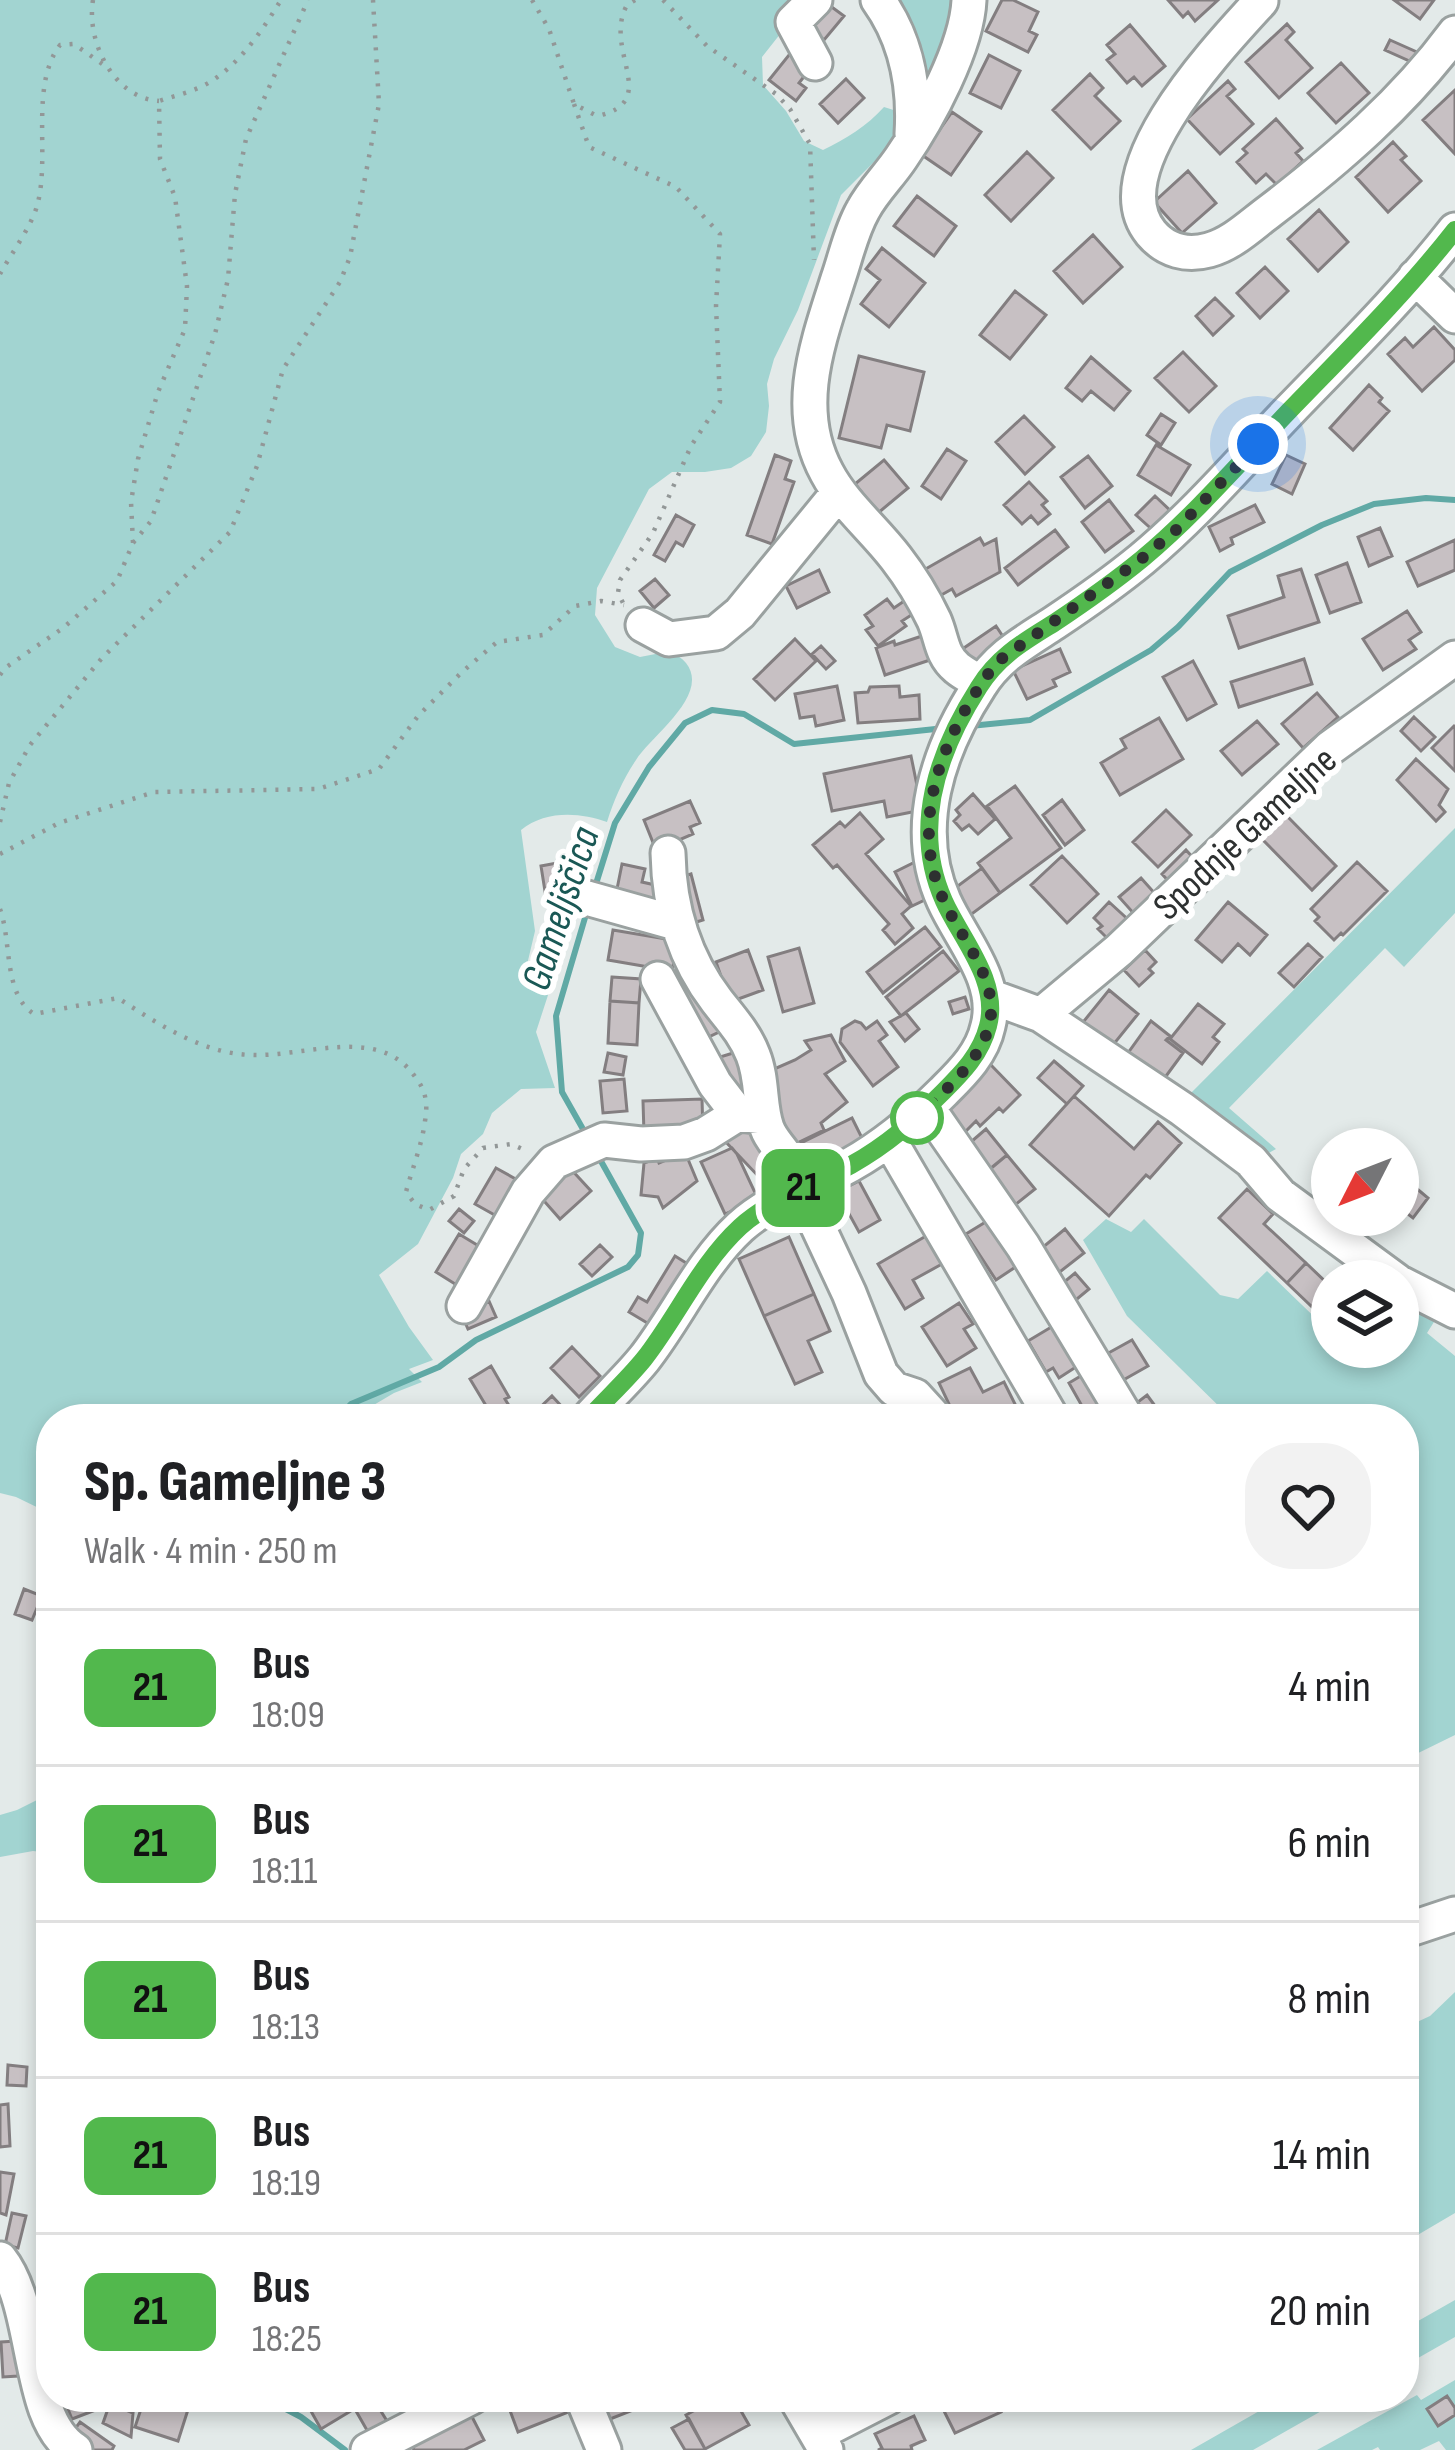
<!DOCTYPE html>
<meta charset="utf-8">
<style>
body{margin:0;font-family:"Sofia Sans Condensed",sans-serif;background:#f2f2f2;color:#202124;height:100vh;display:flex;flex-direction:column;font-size:45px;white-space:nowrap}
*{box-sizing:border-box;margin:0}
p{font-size:39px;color:#757577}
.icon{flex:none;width:66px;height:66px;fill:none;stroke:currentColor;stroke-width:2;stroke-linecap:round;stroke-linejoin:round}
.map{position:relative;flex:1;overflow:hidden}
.drawer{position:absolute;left:36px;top:1404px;width:1383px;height:1008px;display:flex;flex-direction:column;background:#fff;border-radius:48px;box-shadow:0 6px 18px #0003}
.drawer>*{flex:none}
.badge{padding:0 24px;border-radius:18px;font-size:42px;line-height:78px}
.needle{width:78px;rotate:228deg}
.buttons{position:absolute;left:1311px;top:1128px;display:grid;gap:24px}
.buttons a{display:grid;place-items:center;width:108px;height:108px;border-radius:50%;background:#fff;box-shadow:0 6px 18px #0003;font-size:60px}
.you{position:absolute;width:60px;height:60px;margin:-30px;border:9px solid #fff;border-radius:50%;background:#1a73e8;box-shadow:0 0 0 18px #1a73e833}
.map>.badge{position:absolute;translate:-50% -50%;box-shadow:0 0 0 6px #fff}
.round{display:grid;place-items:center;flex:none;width:126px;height:126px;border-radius:48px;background:#f2f2f2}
.summary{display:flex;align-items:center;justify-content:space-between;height:204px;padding:0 48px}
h1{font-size:57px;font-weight:800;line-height:90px}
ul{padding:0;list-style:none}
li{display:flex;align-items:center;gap:36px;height:156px;padding:0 48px;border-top:3px solid #e0e0e0}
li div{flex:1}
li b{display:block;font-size:45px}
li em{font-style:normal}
li .badge{min-width:132px;font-weight:700;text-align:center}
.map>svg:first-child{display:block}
.green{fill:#a2d4d1}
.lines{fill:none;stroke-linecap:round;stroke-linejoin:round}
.stream{stroke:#60a9a5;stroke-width:6}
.building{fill:#c7c0c3;stroke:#837e80;stroke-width:3}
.minor-casing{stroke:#9aa1a0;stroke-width:39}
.path{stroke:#929797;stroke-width:4.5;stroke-dasharray:3 9;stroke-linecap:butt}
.minor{stroke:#fff;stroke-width:33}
.line-casing{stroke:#fff;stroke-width:27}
.line{stroke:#52b84d;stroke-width:18}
.walk{stroke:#2d3030;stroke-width:12;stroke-dasharray:0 21.6}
.stop-dot{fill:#fff;stroke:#52b84d;stroke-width:6}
.labels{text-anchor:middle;stroke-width:12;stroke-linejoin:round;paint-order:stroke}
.street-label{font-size:39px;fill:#2d3030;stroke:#fff}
.water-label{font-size:42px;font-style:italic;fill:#1a5855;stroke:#fff}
</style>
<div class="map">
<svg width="1455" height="2450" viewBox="0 0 1455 2450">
<rect width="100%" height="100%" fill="#e3eae9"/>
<path class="green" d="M0,0H807L762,57L763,85L786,111L804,141L823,150C846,139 867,126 884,107L903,113L894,142L841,195L798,310L774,359L767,384L769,406L766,432L751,456L731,468L705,472H672L649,489L597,588L595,615L615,647L640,657L671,651C676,655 682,658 686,663C711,695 651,736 636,760C623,779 614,800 607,822C580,812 545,810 521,830L535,931L526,969L550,989L536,1032L555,1088L521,1089L492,1113L483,1134L461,1154L453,1178L418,1244L379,1275L409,1327L433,1360L409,1369L422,1382L394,1393L350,1419H51V1514L16,1497L0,1493Z
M884,0H960L934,84L918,78Z
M1455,828V913L1404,967L1385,948L1229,1108L1276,1149L1261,1157L1185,1099Z
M1106,1219L1131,1232L1144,1219L1220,1295L1238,1299L1267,1271L1332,1334V1347H1345L1350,1351L1355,1347H1398V1290L1439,1314L1427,1333L1455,1356V1735L1404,1760V1419H1232L1127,1316L1083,1240Z
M51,1793V1853L33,1851L0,1857V1815L17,1810Z
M1455,1992V2213L1404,2243V2028L1430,2016Z
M1455,2300V2337L1404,2366V2329Z
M1455,2380V2450H1446L1439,2441L1420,2450H1380L1378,2447L1372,2450H1317L1417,2395L1421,2400Z
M1284,2397H1346L1253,2450H1191Z"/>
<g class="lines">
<path class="stream" d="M970,726L1030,720L1151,650L1178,627L1230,572L1322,525L1374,504L1426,498L1455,500
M595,887L615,823L649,767L685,723L712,710L744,714L794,744L945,728
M587,911L556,1016L562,1092L588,1138
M337,1419L351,1404L439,1367L476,1340L628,1267L638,1255L641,1233L597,1154
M263,2397L301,2417L345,2450"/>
</g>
<path class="building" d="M1002,0H1013L1038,12L1029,31L1037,35L1028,52L986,31Z
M1168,0H1218L1195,21L1188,12L1183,17Z
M1394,0H1434L1420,19Z
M829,5L844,16L824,40L810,29Z
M1287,24L1294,32L1286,40L1312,68L1279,98L1246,62Z
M1130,25L1165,66L1142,86L1134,77L1127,83L1107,60L1115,54L1107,45Z
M1390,40L1419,53L1414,63L1385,50Z
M793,50L813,65L799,83L806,88L796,101L769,80Z
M989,55L1020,71L1001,108L970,93Z
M1341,63L1369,93L1336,123L1308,93Z
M1090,74L1103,88L1095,96L1120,121L1091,149L1053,110Z
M846,79L864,98L838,123L820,104Z
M1228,81L1235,89L1227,96L1253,124L1220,154L1187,119Z
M1455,90V154L1423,120Z
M952,112L981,132L951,175L922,155Z
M1276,119L1302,148L1296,153L1303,161L1277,185L1266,174L1256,183L1237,162L1247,153L1243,149Z
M1393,142L1406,156L1401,160L1421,181L1388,212L1356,177Z
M1027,152L1053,178L1011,221L985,195Z
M1188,171L1216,203L1182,233L1154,202Z
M917,196L956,226L934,256L894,226Z
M1319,210L1348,242L1318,271L1288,239Z
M1093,235L1122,267L1083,303L1054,271Z
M882,248L925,283L889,327L861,304L880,280L866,269Z
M1265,267L1288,291L1260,318L1237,293Z
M1015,291L1046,315L1010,359L980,335Z
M1215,298L1233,316L1213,335L1196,316Z
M1434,327L1455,350V360L1422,391L1388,354L1405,338L1413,347Z
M1183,352L1216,386L1189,412L1155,378Z
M859,356L924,372L910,431L887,425L881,448L839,438Z
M1091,357L1130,391L1114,410L1091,391L1082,401L1066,388Z
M1369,385L1382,398L1379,402L1389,411L1353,450L1330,428Z
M1161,414L1175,423L1161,445L1147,435Z
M1024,416L1054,447L1025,474L996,442Z
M1156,445L1190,465L1171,495L1138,475Z
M947,449L966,461L941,499L922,486Z
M775,455L791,461L785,479L794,482L772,544L747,535Z
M1286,455L1305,464L1292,494L1272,484Z
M1088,456L1112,486L1085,508L1061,477Z
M884,460L908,488L878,513L855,484Z
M1029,482L1047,501L1042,505L1050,514L1038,524L1031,516L1022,524L1004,505Z
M1155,496L1175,515L1157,534L1136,515Z
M1109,500L1133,531L1105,552L1082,522Z
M1255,505L1264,522L1231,538L1233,544L1220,551L1209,527Z
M676,515L694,525L683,546L676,542L665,561L654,555Z
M1380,528L1392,556L1369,566L1358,537Z
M1055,530L1068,547L1018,585L1005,568Z
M980,538L984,545L996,539L1000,572L956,596L952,589L936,598L922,571Z
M1455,540V570L1418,586L1407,562Z
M1347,563L1361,602L1330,613L1316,575Z
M1301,569L1319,622L1239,648L1228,616L1284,597L1278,576Z
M819,570L829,592L797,608L786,586Z
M655,579L669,595L654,608L640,591Z
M910,597L919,610L902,621L906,626L878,646L866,630L873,626L865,615L887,599L894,608Z
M1407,611L1421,632L1409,640L1416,649L1383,670L1363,639Z
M996,626L1006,641L971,665L961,650Z
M928,634L936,658L885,675L876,648L894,641L895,645Z
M795,639L816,661L775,700L754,679Z
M821,646L835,661L826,669L812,654Z
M1060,649L1070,672L1053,680L1056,686L1027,699L1013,670Z
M1304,659L1312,684L1239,707L1231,682Z
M1193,661L1216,704L1187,720L1163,677Z
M837,686L844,720L816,726L814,716L800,718L795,694Z
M899,686L900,697L919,695L920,719L858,723L855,693L868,692L870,687Z
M1317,693L1338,717L1303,748L1282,724Z
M1414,717L1435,737L1421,751L1401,731Z
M1159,718L1183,759L1120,795L1101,763L1126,748L1121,739Z
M1257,721L1278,744L1242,775L1221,751Z
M1454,726L1455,727V771L1432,748Z
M911,756L922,810L887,817L884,801L832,811L824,774Z
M1416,759L1448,789L1439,805L1445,812L1436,821L1397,780Z
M1015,786L1061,848L1000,893L978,863L1011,838L987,806Z
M973,794L995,819L978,834L969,825L962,830L954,821L960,815L956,810Z
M1062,800L1084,830L1065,845L1043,815Z
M690,801L700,823L690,827L693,834L656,850L644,820Z
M1166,810L1191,835L1158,867L1133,842Z
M860,813L883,839L866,854L911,906L902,914L913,928L895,944L883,930L889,924L837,865L833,868L813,845L840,822L845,827Z
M1286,815L1336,866L1312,890L1262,839Z
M1186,850L1198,863L1174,887L1162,874Z
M1062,856L1098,894L1067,923L1031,885Z
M917,861L933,896L912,906L895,872Z
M1357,862L1387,891L1343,935L1341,933L1334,940L1315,921L1319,917L1311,909Z
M557,863L563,901L547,904L541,866Z
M622,864L645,869L642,882L664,887L659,908L615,899Z
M982,868L1000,893L969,916L951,891Z
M691,874L703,920L690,924L678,878Z
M1141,878L1158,897L1136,916L1119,897Z
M1109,902L1133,924L1113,944L1098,929L1102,926L1094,918Z
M1228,902L1267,935L1250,955L1238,944L1222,962L1196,940Z
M925,927L941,947L883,993L867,972Z
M613,930L678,941L672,971L608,960Z
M1308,944L1322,957L1294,987L1279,973Z
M799,948L814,1003L783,1012L768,957Z
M748,950L763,990L730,1002L716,962Z
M1145,950L1156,962L1149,969L1153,973L1139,986L1124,970Z
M943,951L959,971L901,1016L886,997Z
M688,970L719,1032L696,1043L666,981Z
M612,977L641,979L639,1003L610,1001Z
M1109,990L1138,1014L1109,1050L1080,1026Z
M965,997L969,1009L953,1014L949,1002Z
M610,1001L639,1003L637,1045L608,1043Z
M1198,1004L1224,1024L1213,1037L1219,1042L1202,1064L1170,1039Z
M906,1013L919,1029L905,1041L890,1022Z
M855,1021L861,1023L866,1029L877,1021L887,1035L879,1041L898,1067L873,1086L840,1042L842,1029Z
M1151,1021L1170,1036L1166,1040L1183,1053L1158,1087L1123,1060Z
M831,1035L845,1061L825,1074L847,1102L821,1123L824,1130L793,1145L769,1115L765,1073L795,1060L811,1050L805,1041Z
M743,1050L756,1099L733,1105L720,1057Z
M608,1053L626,1057L623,1075L604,1072Z
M1054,1061L1083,1086L1067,1104L1038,1078Z
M990,1064L1020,1095L1003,1112L999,1108L980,1126L976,1121L961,1136L939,1112Z
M624,1079L627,1111L603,1113L600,1081Z
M1074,1096L1134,1149L1158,1122L1181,1143L1150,1178L1146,1175L1109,1216L1030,1145Z
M702,1099L703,1132L644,1134L643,1101Z
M852,1118L867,1148L813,1174L799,1144Z
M745,1119L782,1157L760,1178L724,1140Z
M986,1129L1007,1155L985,1173L965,1147Z
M732,1148L737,1154L758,1199L725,1214L701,1162Z
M685,1152L697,1181L663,1208L658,1197L641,1195L644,1163L657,1158L659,1163Z
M1007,1155L1035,1189L1010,1209L983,1175Z
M568,1166L591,1191L560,1219L537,1193Z
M496,1168L521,1182L500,1218L475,1204Z
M859,1181L880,1220L859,1232L837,1192Z
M1416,1188L1428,1198L1413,1218L1400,1208Z
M1247,1189L1273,1214L1264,1224L1306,1263L1287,1283L1219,1218Z
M459,1209L474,1221L464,1233L449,1221Z
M997,1215L1026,1260L996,1280L966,1234Z
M1065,1229L1084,1253L1052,1278L1037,1252Z
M459,1234L487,1251L463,1289L436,1272Z
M926,1236L942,1264L913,1280L923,1298L905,1309L878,1264Z
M789,1237L814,1294L764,1316L739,1259Z
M600,1245L612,1257L592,1276L580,1264Z
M675,1256L691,1266L661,1316L656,1313L649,1324L629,1312L638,1297L647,1302Z
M1306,1263L1332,1288V1326L1287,1283Z
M1075,1273L1089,1289L1071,1304L1057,1288Z
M814,1294L830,1331L808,1341L822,1372L795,1384L764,1316Z
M489,1301L496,1317L468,1329L461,1313Z
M959,1303L973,1324L964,1329L976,1348L947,1366L922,1327Z
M1058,1323L1079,1365L1059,1378L1053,1368L1046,1372L1028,1341Z
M1132,1340L1148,1366L1118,1383L1103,1356Z
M572,1347L600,1376L579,1397L551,1368Z
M491,1366L509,1397L505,1399L517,1419H494L470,1379Z
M970,1368L983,1392L1004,1382L1019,1412L1005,1419H956L939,1383Z
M1089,1371L1117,1419H1085L1079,1408L1082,1406L1069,1383Z
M1147,1395L1161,1414L1155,1419H1138L1130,1408Z
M552,1396L565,1410L556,1419H528Z
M24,1589L42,1596L32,1620L15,1614Z
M8,2065L27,2067L26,2086L7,2085Z
M8,2104L10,2146L0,2147V2105Z
M0,2172L14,2174L6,2215L0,2213Z
M12,2213L26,2216L18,2248L5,2245Z
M16,2341L18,2376L3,2377L1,2342Z
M1447,2396L1455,2408V2415L1438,2426L1427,2409Z
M63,2397H106L109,2405L72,2419Z
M145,2397H192L178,2441L135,2427Z
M303,2397H353L359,2406L321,2429Z
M515,2397H565L571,2411L518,2432L506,2400Z
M595,2397H643L646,2405L605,2421Z
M719,2397H733L749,2425L705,2449L686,2415Z
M937,2397H994L1001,2412L955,2433Z
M374,2400L387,2421L368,2432L356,2411Z
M110,2403L133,2413L131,2437L103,2423Z
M469,2411L484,2440L464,2450H414L410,2441Z
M914,2416L925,2440L911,2446L912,2450H878L882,2448L875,2434Z
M689,2419L705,2449L704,2450H685L672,2428Z
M80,2422L114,2446L112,2450H87L69,2437Z"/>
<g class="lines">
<defs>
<path id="minor" d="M878,0C906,39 915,87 912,134
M969,0C967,47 928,119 901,158C889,176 873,191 863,210C851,231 846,256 838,279C818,342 792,409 827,473C844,505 874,529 896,558C910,576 924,599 934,620C942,638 941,655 957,668C964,674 973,678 981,683
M1261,1C1220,46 1100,171 1151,233C1166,251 1187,256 1209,250C1232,244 1251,225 1270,211C1338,159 1404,102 1455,33
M815,63L793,22L815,0
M1415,277L1455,316
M643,625L669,639L716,633L740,613L839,492
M668,853C669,907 684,958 717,1001C731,1019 745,1034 753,1055C763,1080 759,1107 767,1128C772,1143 786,1151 790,1167L849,1293L881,1374L894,1389L915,1396L936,1419
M569,893L676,923
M658,979L715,1084L738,1114
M989,996L1041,1015L1182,1109L1251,1161L1280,1195L1397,1281
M1041,1015L1119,950L1330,748L1455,658
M927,1107L1023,1246L1127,1419
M890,1141L1050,1415
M1398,1282L1455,1311
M464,1306L528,1192L554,1162L604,1140L641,1144L684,1142L706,1134L738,1114L764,1117
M588,1419C606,1399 627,1380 644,1359C677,1317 700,1264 740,1227C771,1199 814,1185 850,1165C886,1145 914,1121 943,1092C962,1073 982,1054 988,1026C1000,981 961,939 944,901C911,828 938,750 979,687C998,656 1025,642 1054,623C1084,603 1114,582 1142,559C1196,514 1241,461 1289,411C1346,352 1405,294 1455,230
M1404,1931L1455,1914
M0,2259C39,2308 25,2419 75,2450
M582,2397L604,2450
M795,2397L826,2450
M817,2434L889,2397
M368,2450L472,2397"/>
</defs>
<use href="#minor" class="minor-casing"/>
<path class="path" d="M93,0C86,42 114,98 159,101
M532,0L549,29L574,104L597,116C663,102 602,50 627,5L635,0
M663,0L707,46L776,94L790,109L810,144L814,260
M574,104L589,147L676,187L720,234L716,306L720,402L691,446L653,533L620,580L618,593L624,605
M0,274C11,254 31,227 37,206C51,157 29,86 60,45L74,44L108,68
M133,543L151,521L215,334L228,279L235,194L246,139L308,0
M0,675L5,668L63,628L117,581L133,543L131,502L138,459L158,392L185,329L187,286L175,197L160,159L159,101C177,95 197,91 213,80C242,61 263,29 281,0
M0,822L9,783L30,745L102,658L230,532L257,466L283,369L340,282L350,257L379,104L373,0
M0,854L59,823L154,792L318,789L379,769L418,716L462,672L497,642L543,635L575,606L601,601L624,605
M0,909C12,942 3,994 34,1014L118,998C158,1024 203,1054 252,1055C306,1057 380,1024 416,1078C426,1091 428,1104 425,1121C422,1145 412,1169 406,1192L415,1204L429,1210L454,1196L464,1169L483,1148L511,1144L527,1151
M787,1407L791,1419"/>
<use href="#minor" class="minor"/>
</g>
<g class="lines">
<defs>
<path id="line" d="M588,1419C606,1399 627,1380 644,1359C677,1317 700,1264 740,1227C771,1199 814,1185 851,1165C887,1145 914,1121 943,1092C962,1073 981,1054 988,1026C1000,981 961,939 944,901C911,828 938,751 979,687C998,656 1025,641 1054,623C1084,603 1114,582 1142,559C1196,514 1241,461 1289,411C1346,352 1405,294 1455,230"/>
</defs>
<use href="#line" class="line-casing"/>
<use href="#line" class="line"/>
<path class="walk" d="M917,1118C945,1089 987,1058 991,1014C994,975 961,937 945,903C905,821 946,729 997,662L1140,560L1176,530L1258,444"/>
</g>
<circle class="stop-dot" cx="917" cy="1118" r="24"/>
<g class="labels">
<g class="street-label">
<text transform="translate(1244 832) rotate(-43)" y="14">Spodnje Gameljne</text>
</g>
<g class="water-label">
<text transform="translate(559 908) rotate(-72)" y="15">Gameljščica</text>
</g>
</g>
</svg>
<div class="buttons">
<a><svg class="needle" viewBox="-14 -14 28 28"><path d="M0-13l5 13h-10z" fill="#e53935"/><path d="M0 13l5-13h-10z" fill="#757577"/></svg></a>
<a><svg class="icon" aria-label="layers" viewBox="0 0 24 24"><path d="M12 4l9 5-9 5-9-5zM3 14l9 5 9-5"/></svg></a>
</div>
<div class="you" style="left:1258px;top:444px"></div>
<b class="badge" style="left:803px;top:1188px;background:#52b84d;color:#111">21</b>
<section class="drawer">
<div class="summary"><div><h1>Sp. Gameljne 3</h1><p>Walk · 4 min · 250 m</p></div><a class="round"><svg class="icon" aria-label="heart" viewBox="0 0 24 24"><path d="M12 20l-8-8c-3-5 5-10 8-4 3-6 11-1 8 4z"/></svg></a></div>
<ul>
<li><span class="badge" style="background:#52b84d;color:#111">21</span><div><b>Bus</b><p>18:09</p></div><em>4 min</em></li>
<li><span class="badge" style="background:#52b84d;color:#111">21</span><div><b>Bus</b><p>18:11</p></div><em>6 min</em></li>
<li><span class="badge" style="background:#52b84d;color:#111">21</span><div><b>Bus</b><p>18:13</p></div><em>8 min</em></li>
<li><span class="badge" style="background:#52b84d;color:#111">21</span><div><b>Bus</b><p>18:19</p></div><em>14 min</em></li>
<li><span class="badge" style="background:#52b84d;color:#111">21</span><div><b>Bus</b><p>18:25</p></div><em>20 min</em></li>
</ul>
</section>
</div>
